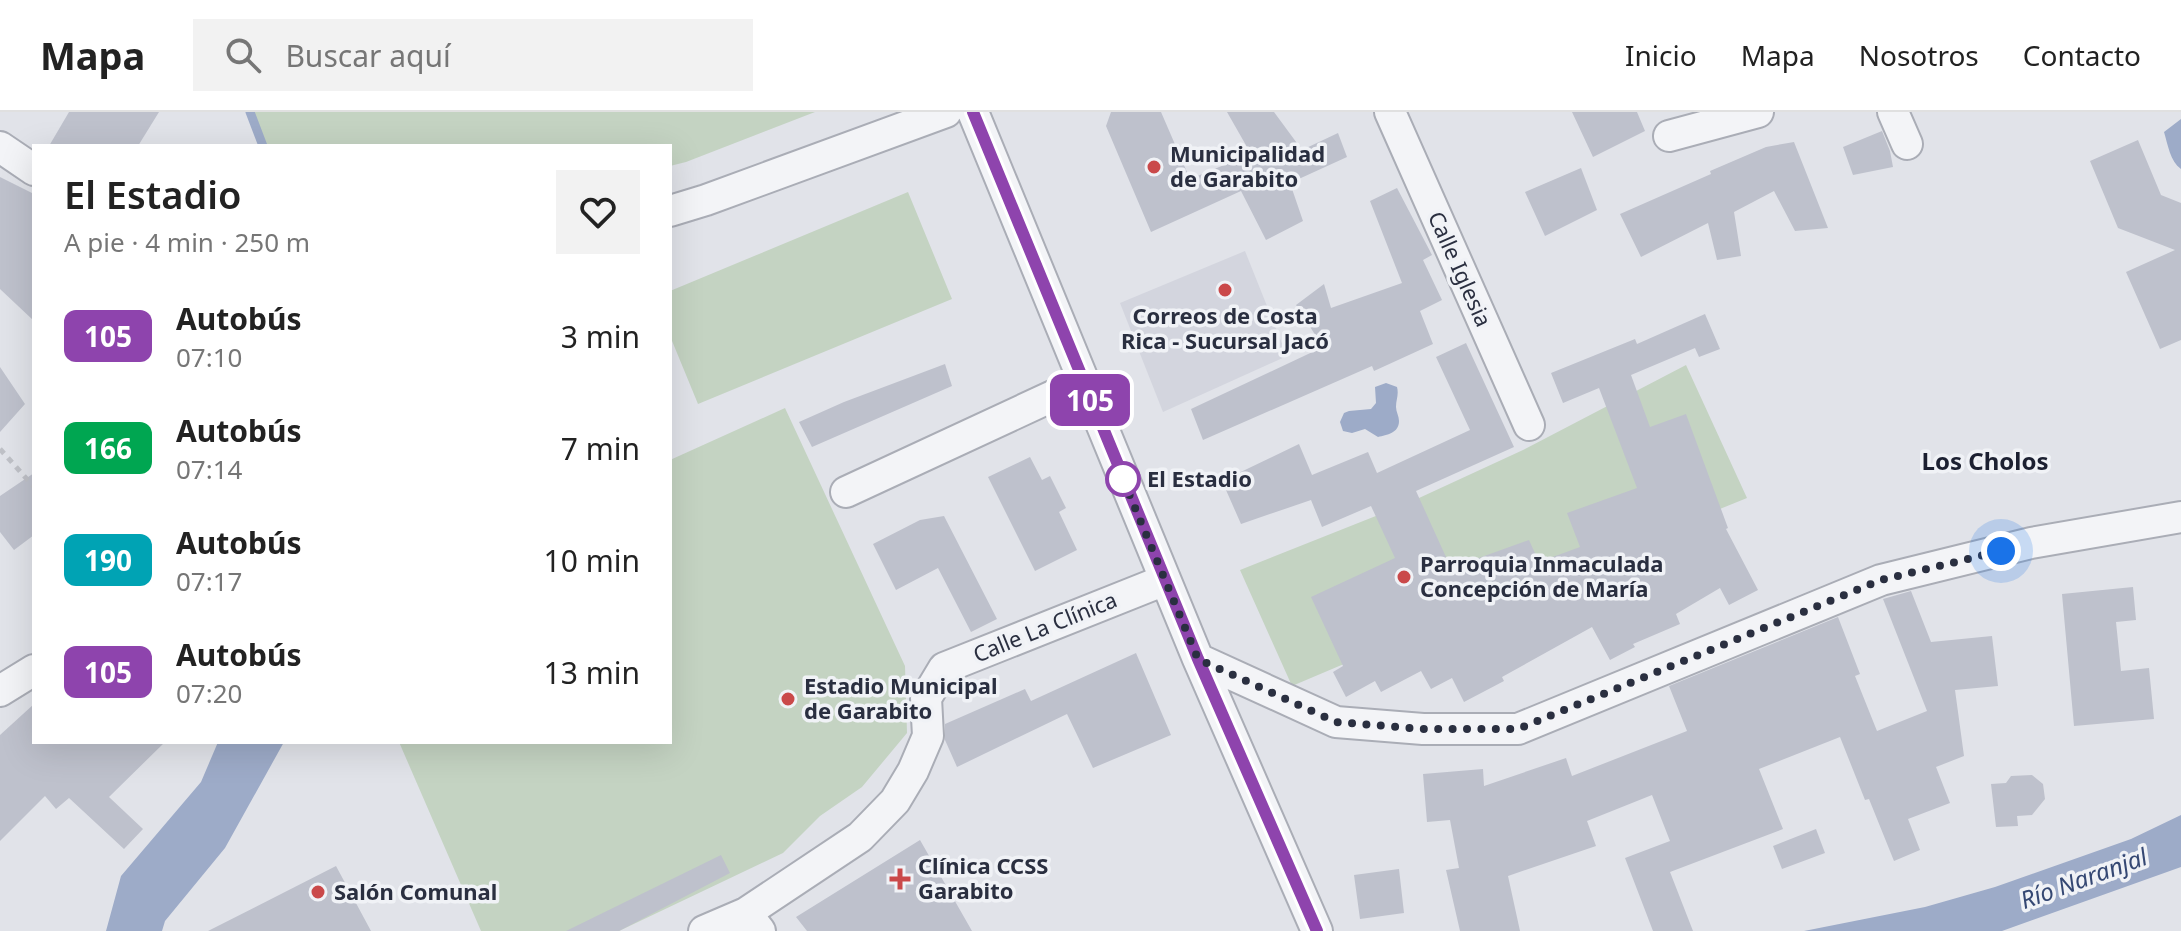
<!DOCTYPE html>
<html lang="es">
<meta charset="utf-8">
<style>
body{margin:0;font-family:"Noto Sans",sans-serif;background:#f2f2f2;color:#222;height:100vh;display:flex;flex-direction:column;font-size:30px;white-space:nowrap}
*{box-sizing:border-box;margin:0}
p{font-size:26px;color:#767676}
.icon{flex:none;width:44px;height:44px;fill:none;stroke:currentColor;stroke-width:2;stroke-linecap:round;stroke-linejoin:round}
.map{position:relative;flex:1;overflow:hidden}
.details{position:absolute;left:32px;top:32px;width:640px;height:600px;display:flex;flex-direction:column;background:#fff;border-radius:0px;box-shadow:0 8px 32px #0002}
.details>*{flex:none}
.badge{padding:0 16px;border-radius:12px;font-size:28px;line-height:52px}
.you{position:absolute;width:40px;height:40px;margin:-20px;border:6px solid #fff;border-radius:50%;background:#1a73e8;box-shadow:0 0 0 12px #1a73e833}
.map>.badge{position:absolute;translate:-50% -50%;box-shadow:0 0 0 4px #fff}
.round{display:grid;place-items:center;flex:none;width:84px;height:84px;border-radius:0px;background:#f2f2f2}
.headline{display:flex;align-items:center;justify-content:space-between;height:136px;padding:0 32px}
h1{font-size:38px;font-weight:600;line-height:60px}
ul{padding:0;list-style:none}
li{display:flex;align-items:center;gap:24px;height:112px;padding:0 32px}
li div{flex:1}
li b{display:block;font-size:30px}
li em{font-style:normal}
li .badge{min-width:88px;font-weight:700;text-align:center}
header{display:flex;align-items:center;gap:48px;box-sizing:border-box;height:112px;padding:0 40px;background:#fff;border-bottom:2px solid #e0e0e0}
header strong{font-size:38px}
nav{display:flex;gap:44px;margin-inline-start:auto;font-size:28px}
.search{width:560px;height:72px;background:#f2f2f2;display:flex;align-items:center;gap:20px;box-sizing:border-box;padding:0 28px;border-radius:0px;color:#767676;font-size:30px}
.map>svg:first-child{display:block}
.built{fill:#d3d5de}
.green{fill:#c4d3c2}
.water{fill:#9dabc8}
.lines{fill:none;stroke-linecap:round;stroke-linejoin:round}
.stream{stroke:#9dabc8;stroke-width:9}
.building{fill:#bec1cc}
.minor-casing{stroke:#aaadb6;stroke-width:34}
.path{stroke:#bfc1c7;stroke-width:5;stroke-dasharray:6 6;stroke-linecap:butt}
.minor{stroke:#f3f4f7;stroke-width:30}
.line-casing{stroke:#fff;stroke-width:18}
.line{stroke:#8e44ad;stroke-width:12}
.walk{stroke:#2a2f40;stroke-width:8;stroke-dasharray:0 14.4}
.poi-dot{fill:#ca494a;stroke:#f0f2f6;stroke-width:3}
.stop-dot{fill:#fff;stroke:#8e44ad;stroke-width:4}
.labels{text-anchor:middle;stroke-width:7;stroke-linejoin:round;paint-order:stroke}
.poi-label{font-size:22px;font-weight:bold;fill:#2a2f40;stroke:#f0f2f6;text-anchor:start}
.street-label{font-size:22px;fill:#2a2f40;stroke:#f0f2f6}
.stop-label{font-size:22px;font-weight:bold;fill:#2a2f40;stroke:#f0f2f6;text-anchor:start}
.neighbourhood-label{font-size:24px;font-weight:bold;fill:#1c2031;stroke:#f0f2f6}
.water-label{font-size:24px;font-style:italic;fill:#354873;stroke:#f0f2f6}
</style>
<header>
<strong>Mapa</strong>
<div class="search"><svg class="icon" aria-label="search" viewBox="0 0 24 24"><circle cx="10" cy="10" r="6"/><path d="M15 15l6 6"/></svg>Buscar aquí</div>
<nav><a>Inicio</a><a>Mapa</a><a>Nosotros</a><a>Contacto</a></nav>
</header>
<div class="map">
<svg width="2181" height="819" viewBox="0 0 2181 819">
<rect width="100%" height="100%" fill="#e1e3e9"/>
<path class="built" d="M1245,139L1287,244L1163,300L1120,191Z"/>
<path class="green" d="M251,0H815L686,50L670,54V34H263Z
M908,80L952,187L698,292L670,224V179Z
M1686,253L1747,386L1483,493L1292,574L1240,458L1406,392L1523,338Z
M785,296L905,554L907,621L862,675L820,704L783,741L619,819H481L399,630H670V348Z"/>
<path class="water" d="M2181,7V57C2170,49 2168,33 2164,20Z
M1386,271L1397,275C1399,283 1396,287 1396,295C1396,300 1399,304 1399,309C1399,321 1387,323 1378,325L1365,317L1352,321L1343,319L1340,310L1344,301L1349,299L1371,297L1376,291L1375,275Z
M218,630H284L225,736L165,809L162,819H106L121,764L201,670Z
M2181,703V755L2002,819H1804L1925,795L1995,775L2131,727Z"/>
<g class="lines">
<path class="stream" d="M250,0L263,34"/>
</g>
<path class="building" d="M69,0H159L138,34H49Z
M1111,0H1161L1190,67L1251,42L1227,0H1274L1302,38L1338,21L1347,45L1290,71L1303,109L1266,128L1241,79L1151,120L1106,14Z
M1572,0H1637L1645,19L1593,45Z
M1882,19L1890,39L1893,55L1853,63L1843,35Z
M2138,28L2161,83L2181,91V228L2160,237L2126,160L2175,138L2118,116L2090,49Z
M1794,30L1828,116L1795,119L1774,79L1734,100L1741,144L1717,148L1708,111L1641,145L1620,102L1711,62L1710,59L1766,35Z
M1581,56L1597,98L1545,124L1525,80Z
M0,65L34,82V209L0,177Z
M1397,76L1432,143L1423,148L1442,188L1420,199L1433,232L1374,259L1372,254L1203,328L1191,297L1323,235L1296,193L1324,172L1331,196L1402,171L1370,89Z
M1705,202L1720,237L1699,245L1695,236L1631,263L1650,315L1686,302L1728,416L1726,417L1758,478L1729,493L1720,476L1676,502L1680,512L1633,532L1635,535L1610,548L1592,515L1502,565L1504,569L1464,590L1452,566L1431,577L1421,559L1381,580L1375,569L1346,585L1333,560L1343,554L1311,485L1395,446L1371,394L1322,415L1311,388L1241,412L1222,369L1299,332L1312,363L1368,340L1377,361L1470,318L1436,245L1466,231L1514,335L1416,379L1451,456L1529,428L1539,450L1580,435L1567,401L1637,376L1599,276L1563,291L1551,261L1635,227L1637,232Z
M945,252L952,274L812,335L799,310L844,290Z
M0,255L25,292L0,320Z
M1030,345L1042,368L1050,364L1066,396L1059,400L1077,438L1035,459L988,365Z
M34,361V423L14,438L0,420V384Z
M944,404L997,507L971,520L938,456L896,478L873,432L920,408Z
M2133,475L2136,508L2116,510L2121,559L2149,556L2154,607L2074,614L2062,482Z
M1911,479L1931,530L1992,524L1998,574L1955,578L1964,644L1936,655L1950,691L1908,707L1920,738L1894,749L1869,687L1865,688L1840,625L1759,657L1783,717L1670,760L1693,819H1653L1625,746L1670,729L1652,683L1587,709L1596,734L1508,764L1520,819H1460L1446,758L1459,756L1450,708L1427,710L1423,662L1483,657L1484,674L1566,646L1572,664L1687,619L1669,574L1838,505L1860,562L1855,564L1877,619L1927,599L1883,487Z
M1136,541L1171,623L1093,656L1067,602L957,655L945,628V612L1025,577L1031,589Z
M34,592V630H165L109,685L143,717L124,737L69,686L56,697L45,684L0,729V623Z
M2032,663L2043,672L2045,687L2032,703L2017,704L2018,714L1996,715L1991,672L2006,671L2011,664Z
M1816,717L1825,741L1782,757L1773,734Z
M920,728L972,819H807L796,805Z
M721,743L730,761L619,819H566Z
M336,754L371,819H208Z
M1399,757L1404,801L1360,807L1354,763Z"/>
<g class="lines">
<defs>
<path id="minor" d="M973,0L1198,547L1317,819
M1390,0L1529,313
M1893,0L1907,32
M1669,24L1758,0
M0,35L34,58
M670,99L706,88L946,0
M846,380L1083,270
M1198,547L1336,610L1423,617H1518L1881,468L2031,431L2181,405
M0,579L34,558
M704,819L746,801
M760,819L746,801L860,725L895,689L913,659L928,624L926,586L944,556L1165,468"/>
</defs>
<use href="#minor" class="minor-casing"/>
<path class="path" d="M0,337L34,375"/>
<use href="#minor" class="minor"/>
</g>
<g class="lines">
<defs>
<path id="line" d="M973,0L1198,547L1317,819"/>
</defs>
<use href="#line" class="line-casing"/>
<use href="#line" class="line"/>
<path class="walk" d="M1123,367L1118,355L1198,547L1336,610L1423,617H1518L1881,468L2001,439"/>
</g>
<g class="poi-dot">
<circle cx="1154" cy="55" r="8"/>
<circle cx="1225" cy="178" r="8"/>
<circle cx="1404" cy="465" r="8"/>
<circle cx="788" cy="587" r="8"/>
<path d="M896 755h8v8h8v8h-8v8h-8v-8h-8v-8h8z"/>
<circle cx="318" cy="780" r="8"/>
</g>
<circle class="stop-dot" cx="1123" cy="367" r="16"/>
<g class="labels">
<g class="poi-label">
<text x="1170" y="50">Municipalidad<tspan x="1170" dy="25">de Garabito</tspan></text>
<text x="1225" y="212" text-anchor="middle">Correos de Costa<tspan x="1225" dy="25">Rica - Sucursal Jacó</tspan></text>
<text x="1420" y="460">Parroquia Inmaculada<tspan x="1420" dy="25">Concepción de María</tspan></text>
<text x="804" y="582">Estadio Municipal<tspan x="804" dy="25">de Garabito</tspan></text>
<text x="918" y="762">Clínica CCSS<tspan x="918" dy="25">Garabito</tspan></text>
<text x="334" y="788">Salón Comunal</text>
</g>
<g class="street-label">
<text transform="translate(1460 157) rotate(66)" y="8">Calle Iglesia</text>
<text transform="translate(1045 515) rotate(-22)" y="8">Calle La Clínica</text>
</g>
<g class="stop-label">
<text x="1147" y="375">El Estadio</text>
</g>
<g class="neighbourhood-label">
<text x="1985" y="358">Los Cholos</text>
</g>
<g class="water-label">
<text transform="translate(2084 767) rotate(-20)" y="8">Río Naranjal</text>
</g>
</g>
</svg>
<div class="you" style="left:2001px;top:439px"></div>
<b class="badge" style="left:1090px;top:288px;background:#8e44ad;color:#fff">105</b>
<section class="details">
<div class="headline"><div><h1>El Estadio</h1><p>A pie · 4 min · 250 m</p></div><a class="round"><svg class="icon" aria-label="heart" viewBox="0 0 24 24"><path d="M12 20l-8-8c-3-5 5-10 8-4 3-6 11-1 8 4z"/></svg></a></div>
<ul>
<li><span class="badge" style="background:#8e44ad;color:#fff">105</span><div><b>Autobús</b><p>07:10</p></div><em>3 min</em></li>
<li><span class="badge" style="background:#00a651;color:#fff">166</span><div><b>Autobús</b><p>07:14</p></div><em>7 min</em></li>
<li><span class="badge" style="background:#00a3b4;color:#fff">190</span><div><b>Autobús</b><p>07:17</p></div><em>10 min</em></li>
<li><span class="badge" style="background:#8e44ad;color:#fff">105</span><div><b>Autobús</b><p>07:20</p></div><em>13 min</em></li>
</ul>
</section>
</div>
